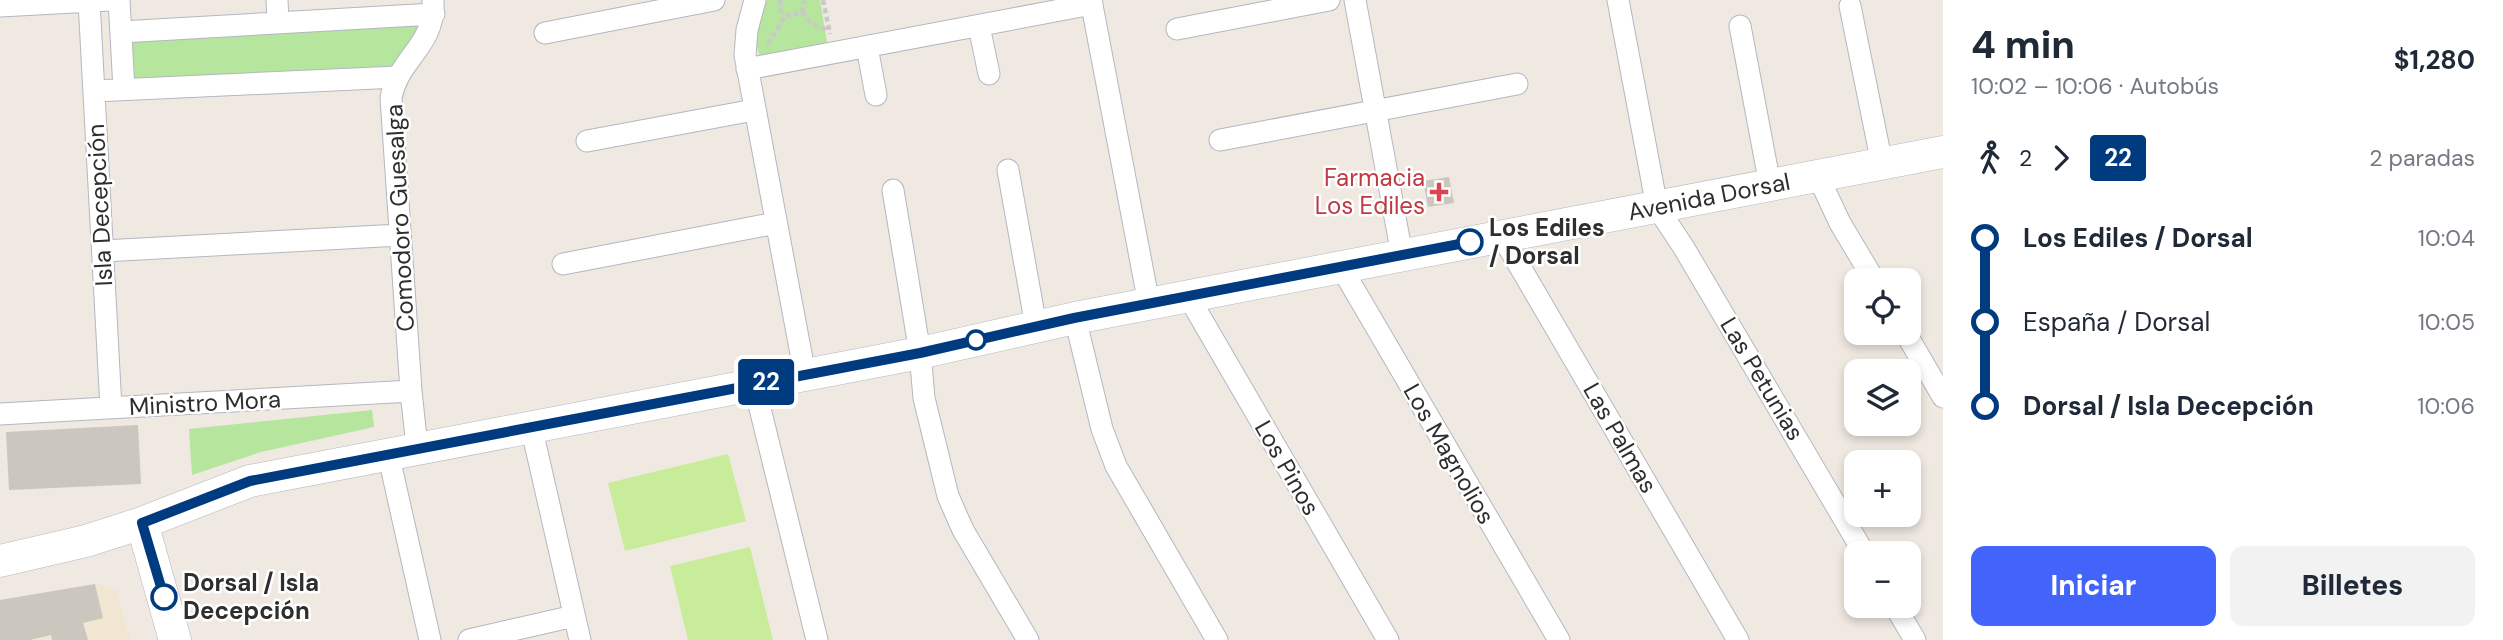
<!DOCTYPE html>
<html lang="es">
<meta charset="utf-8">
<style>
body{margin:0;font-family:"DM Sans",sans-serif;background:#f2f2f3;color:#1f2937;height:100vh;display:flex;flex-direction:column;font-size:26px;white-space:nowrap}
*{box-sizing:border-box;margin:0}
p{font-size:23px;color:#747a83}
.icon{flex:none;width:38px;height:38px;fill:none;stroke:currentColor;stroke-width:2;stroke-linecap:round;stroke-linejoin:round}
.map{position:relative;flex:1;overflow:hidden}
.panel{display:flex;flex-direction:column;background:#fff;width:560px}
.panel>*{flex:none}
.badge{padding:0 14px;border-radius:5px;font-size:24px;line-height:46px}
.buttons{position:absolute;left:1844px;top:268px;display:grid;gap:14px}
.buttons a{display:grid;place-items:center;width:77px;height:77px;border-radius:14px;background:#fff;box-shadow:0 4px 10px #0003;font-size:35px}
.map>.badge{position:absolute;translate:-50% -50%;box-shadow:0 0 0 4px #fff}
.legs{display:flex;align-items:center;gap:10px;height:77px;padding:0 28px;font-size:23px}
.legs p{margin-inline-start:auto}
.headline{display:flex;align-items:center;justify-content:space-between;height:119px;padding:0 28px}
h1{font-size:38px;font-weight:800;line-height:52px}
.button{display:flex;gap:14px;margin-top:auto;padding:14px 28px}
.button a{flex:1;height:80px;border-radius:14px;background:#4264fb;color:#fff;font-size:28px;font-weight:800;line-height:80px;text-align:center}
.button a+a{background:#f2f2f3;color:#1f2937}
ul{padding:0 28px;list-style:none}
li{display:flex;align-items:center;gap:24px;height:84px;font-size:26px}
li i{display:grid;place-items:center;width:10px;height:100%;margin:0 9px;background:currentColor}
li i::after{content:'';width:18px;height:18px;margin:-9px;border:5px solid;border-radius:50%;background:#fff}
li p{margin-inline-start:auto}
li:first-child i{background:linear-gradient(#0000 50%,currentColor 0)}
li:last-child i{background:linear-gradient(currentColor 50%,#0000 0)}
main{display:flex;flex:1;min-height:0}
.map>svg:first-child{display:block}
.education{fill:#f0e6d1}
.green{fill:#b6e59e}
.pitch{fill:#c9ec9a}
.building{fill:#cbc7bf}
.lines{fill:none;stroke-linecap:round;stroke-linejoin:round}
.street-casing{stroke:#b4b7c1;stroke-width:23}
.secondary-casing{stroke:#b4b7c1;stroke-width:33}
.path{stroke:#c9c9c9;stroke-width:4.5;stroke-dasharray:5 3.5;stroke-linecap:butt}
.street{stroke:#fff;stroke-width:21}
.secondary{stroke:#fff;stroke-width:32}
.line-1-casing{stroke:#fff;stroke-width:16}
.line-1{stroke:#003b80;stroke-width:10}
.health-dot{fill:#e0444e;stroke:#fff;stroke-width:2.5}
.stop-1-dot{fill:#fff;stroke:#003b80;stroke-width:3.5}
.labels{text-anchor:middle;stroke-width:5;stroke-linejoin:round;paint-order:stroke}
.health-label{font-size:24px;fill:#be3a42;stroke:#fff;text-anchor:end}
.street-label{font-size:24px;fill:#2e2e2e;stroke:#fff}
.stop-label{font-size:24px;font-weight:bold;fill:#2e2e2e;stroke:#fff;text-anchor:start}
</style>
<main>
<div class="map">
<svg width="1943" height="640" viewBox="0 0 1943 640">
<rect width="100%" height="100%" fill="#efe9e1"/>
<path class="education" d="M95,584L116,590L130,640H0V600Z"/>
<path class="green" d="M767,0H820L828,47L762,60C750,40 760,21 767,0Z
M419,21L418,34L392,73L135,83L132,36Z
M372,410L374,427L261,452L192,475L189,429Z"/>
<path class="pitch" d="M728,454L746,521L625,551L608,483Z
M750,547L773,640H688L670,566Z"/>
<path class="building" d="M1449,177L1454,203L1428,207L1423,181Z
M138,425L141,484L9,490L6,432Z
M95,584L103,618L83,623L88,640H52L51,635L30,640H0V600Z"/>
<g class="lines">
<defs>
<path id="street" d="M119,0L124,89
M277,0L278,23
M755,0L747,30L745,55L805,375
M1091,0L1149,304
M1355,0L1402,255
M1618,0L1657,207L1684,248L1864,553
M89,1L111,408
M0,6L111,0
M1850,6L1882,164
M979,26L989,74
M1740,26L1770,185
M1177,29L1329,0
M121,32L434,14
M545,33L714,0
M867,47L876,95
M747,69L1092,4
M94,91L398,77
M1220,140L1517,84
M587,141L754,110
M1008,170L1036,326
M1818,176L1840,223L1874,280
M893,190L920,353L924,398L948,496L963,530L1028,640
M1502,236L1738,640
M103,251L400,235
M563,264L776,223
M1341,267L1559,640
M1188,296L1388,640
M1075,318L1102,429L1116,466L1217,640
M1905,332L1943,397
M754,384L817,640
M0,414L411,391
M531,426L580,640
M417,447L411,391L391,98C398,58 436,46 433,0
M388,453L430,640
M1895,606L1915,640
M469,640L574,616"/>
<path id="secondary" d="M142,523L175,640
M0,561L86,541L142,523L250,481L920,353L1075,318L1943,152"/>
</defs>
<use href="#street" class="street-casing"/>
<use href="#secondary" class="secondary-casing"/>
<path class="path" d="M780,0V10L790,16L802,12L804,0
M823,0L830,34
M802,12L811,23L829,31
M768,44L786,15"/>
<use href="#street" class="street"/>
<use href="#secondary" class="secondary"/>
</g>
<g class="lines">
<defs>
<path id="line-1" d="M164,597L142,523L250,481L920,353L1074,318L1470,242"/>
</defs>
<use href="#line-1" class="line-1-casing"/>
<use href="#line-1" class="line-1"/>
</g>
<path class="health-dot" d="M1435.5 181.5h7v7h7v7h-7v7h-7v-7h-7v-7h7z"/>
<g class="stop-1-dot">
<circle cx="1470" cy="242" r="12"/>
<circle cx="976" cy="340" r="9"/>
<circle cx="164" cy="597" r="12"/>
</g>
<g class="labels">
<g class="health-label">
<text x="1425" y="186">Farmacia<tspan x="1425" dy="28">Los Ediles</tspan></text>
</g>
<g class="street-label">
<text transform="translate(1709 197) rotate(-11)" y="8">Avenida Dorsal</text>
<text transform="translate(100 205) rotate(-93)" y="8">Isla Decepción</text>
<text transform="translate(400 218) rotate(-93)" y="8">Comodoro Guesalga</text>
<text transform="translate(1762 379) rotate(59)" y="8">Las Petunias</text>
<text transform="translate(205 403) rotate(-3)" y="8">Ministro Mora</text>
<text transform="translate(1620 438) rotate(60)" y="8">Las Palmas</text>
<text transform="translate(1449 454) rotate(60)" y="8">Los Magnolios</text>
<text transform="translate(1287 468) rotate(60)" y="8">Los Pinos</text>
</g>
<g class="stop-label">
<text x="1489" y="236">Los Ediles<tspan x="1489" dy="28">/ Dorsal</tspan></text>
<text x="183" y="591">Dorsal / Isla<tspan x="183" dy="28">Decepción</tspan></text>
</g>
</g>
</svg>
<div class="buttons">
<a><svg class="icon" aria-label="locate" viewBox="0 0 24 24"><circle cx="12" cy="12" r="6"/><path d="M12 2v4M12 18v4M2 12h4M18 12h4"/></svg></a>
<a><svg class="icon" aria-label="layers" viewBox="0 0 24 24"><path d="M12 4l9 5-9 5-9-5zM3 14l9 5 9-5"/></svg></a>
<a>+</a>
<a>−</a>
</div>
<b class="badge" style="left:766px;top:382px;background:#003b80;color:#fff">22</b>
</div>
<section class="panel">
<div class="headline"><div><h1>4 min</h1><p>10:02 – 10:06 · Autobús</p></div><b>$1,280</b></div>
<div class="legs"><svg class="icon" aria-label="walk" viewBox="0 0 24 24"><circle cx="13" cy="4" r="2"/><path d="M13 8l-2 6 4 7M11 14l-3 7M7 12l3-4h3l4 4"/></svg>2<svg class="icon" aria-label="forward" viewBox="0 0 24 24"><path d="M9 5l7 7-7 7"/></svg><b class="badge" style="background:#003b80;color:#fff">22</b><p>2 paradas</p></div>
<ul>
<li><i style="color:#003b80"></i><b>Los Ediles / Dorsal</b><p>10:04</p></li>
<li><i style="color:#003b80"></i><span>España / Dorsal</span><p>10:05</p></li>
<li><i style="color:#003b80"></i><b>Dorsal / Isla Decepción</b><p>10:06</p></li>
</ul>
<div class="button"><a>Iniciar</a><a>Billetes</a></div>
</section>
</main>
